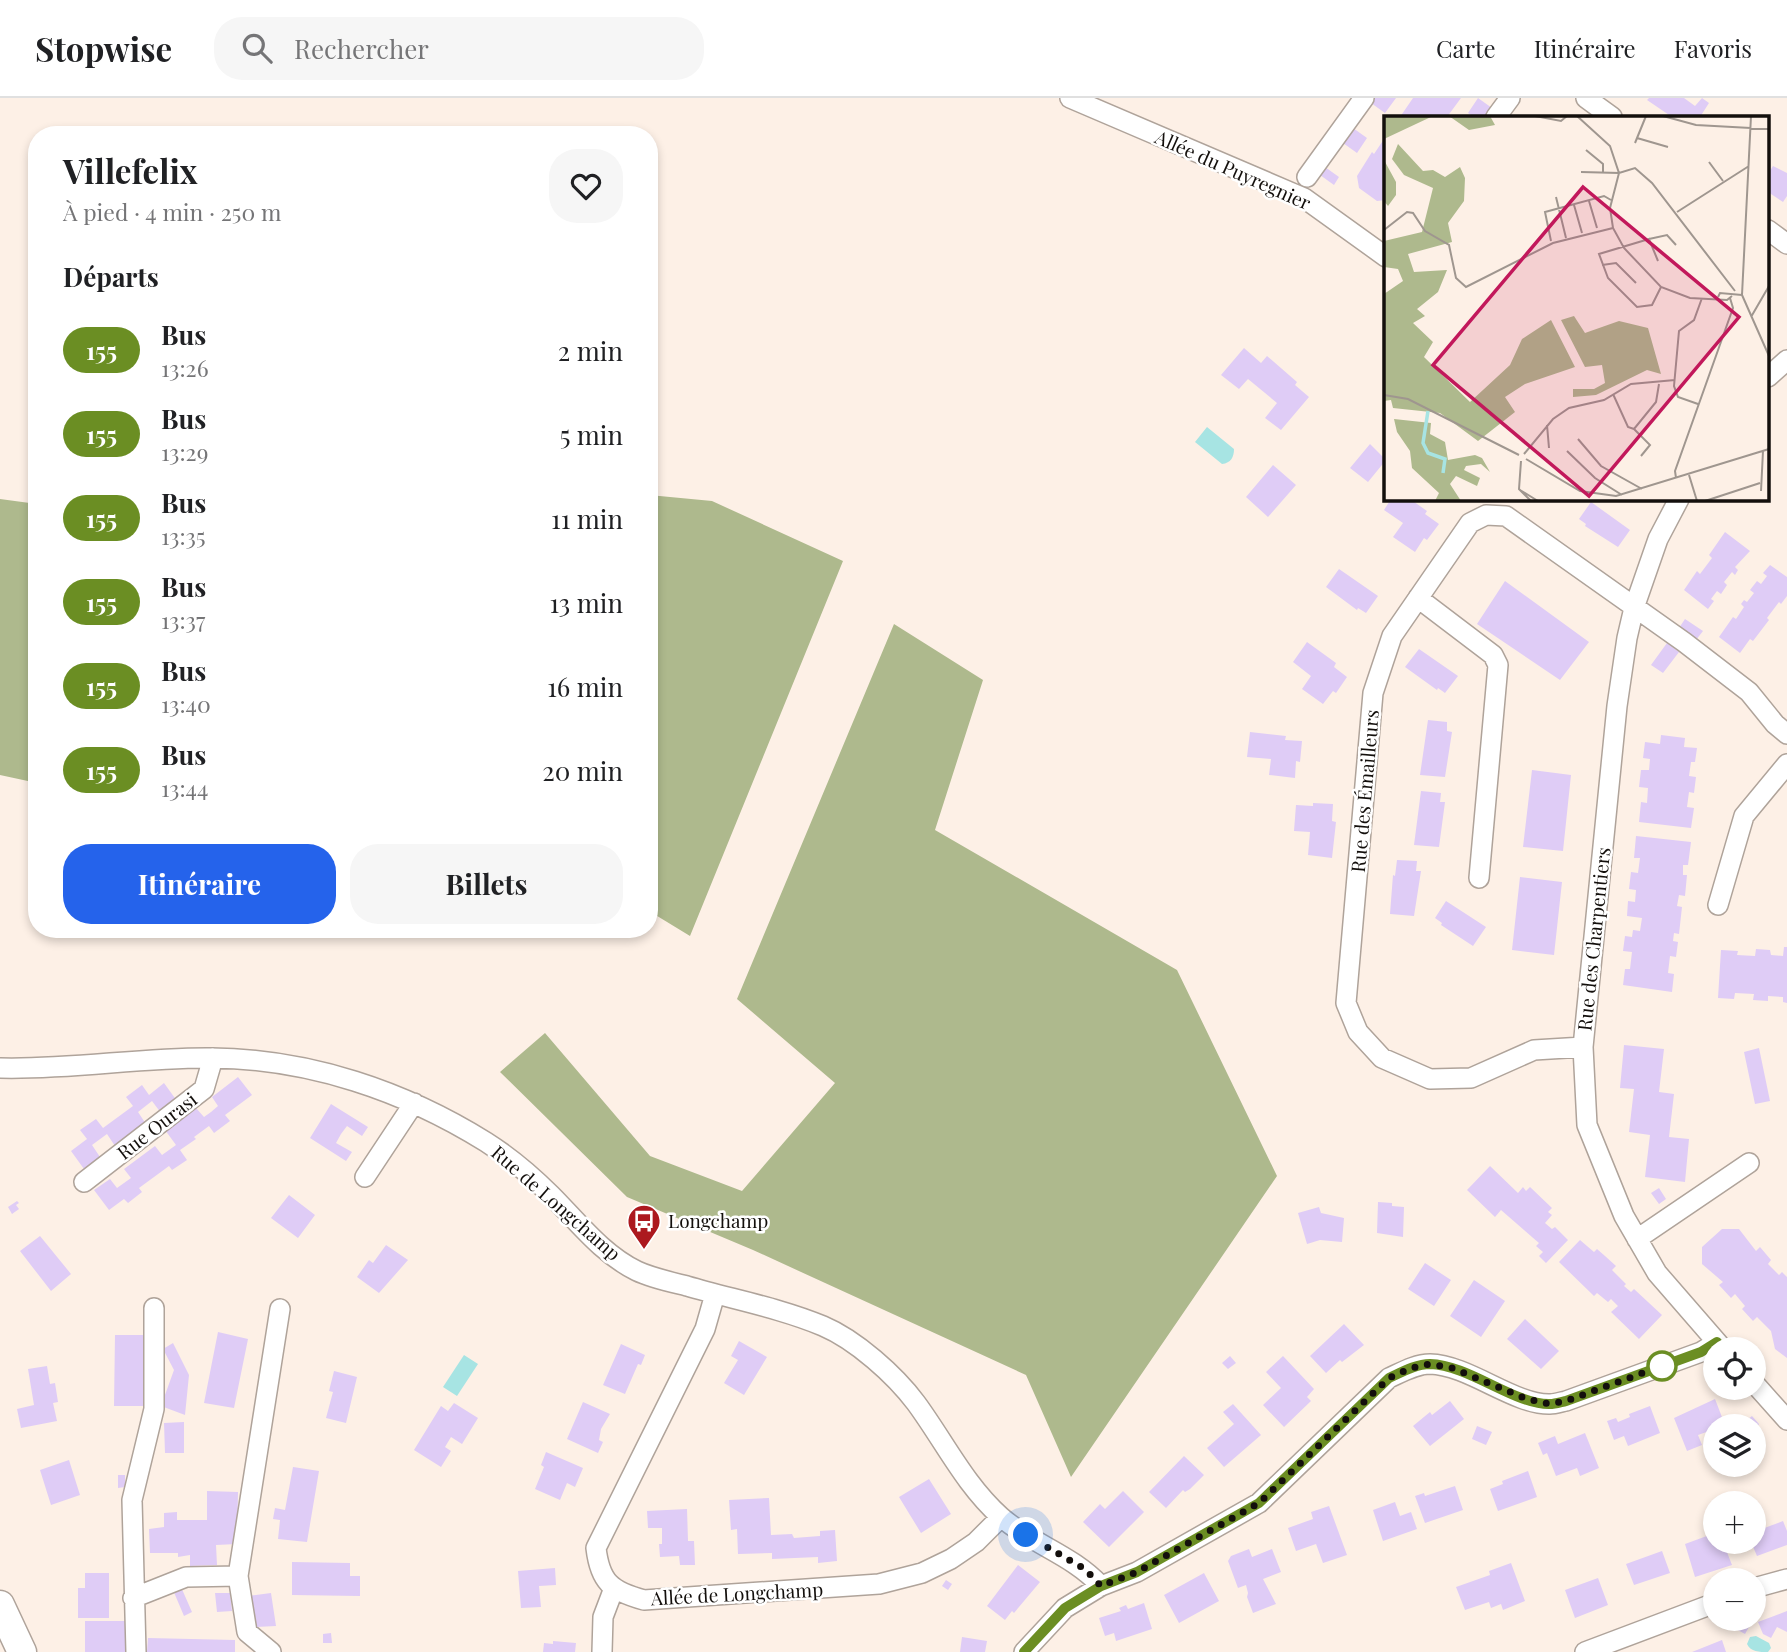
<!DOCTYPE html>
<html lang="fr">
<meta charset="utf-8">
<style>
body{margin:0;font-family:"Playfair Display",serif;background:#f6f6f6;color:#202124;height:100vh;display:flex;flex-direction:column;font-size:26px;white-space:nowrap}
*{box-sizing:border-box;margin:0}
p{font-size:23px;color:#757577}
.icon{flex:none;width:38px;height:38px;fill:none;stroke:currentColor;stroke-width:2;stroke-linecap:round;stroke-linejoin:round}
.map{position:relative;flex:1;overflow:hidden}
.sheet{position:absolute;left:28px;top:28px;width:630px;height:812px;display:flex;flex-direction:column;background:#fff;border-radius:28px;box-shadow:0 4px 10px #0003}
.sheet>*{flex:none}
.badge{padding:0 14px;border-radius:23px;font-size:24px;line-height:46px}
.tools{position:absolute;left:1703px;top:1239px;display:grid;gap:14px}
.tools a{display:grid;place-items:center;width:63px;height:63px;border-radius:50%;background:#fff;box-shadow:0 4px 10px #0003;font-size:35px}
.you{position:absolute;width:35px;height:35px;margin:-18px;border:5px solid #fff;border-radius:50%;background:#1a73e8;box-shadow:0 0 0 10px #1a73e833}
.map>.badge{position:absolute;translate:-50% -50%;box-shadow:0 0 0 4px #fff}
h2{padding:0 35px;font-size:26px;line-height:63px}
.round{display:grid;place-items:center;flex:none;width:74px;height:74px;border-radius:28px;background:#f6f6f6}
.head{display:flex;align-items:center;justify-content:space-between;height:119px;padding:0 35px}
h1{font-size:33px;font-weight:700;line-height:52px}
.primary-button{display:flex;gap:14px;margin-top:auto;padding:14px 35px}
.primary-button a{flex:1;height:80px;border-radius:28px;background:#2563eb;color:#fff;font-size:28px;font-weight:700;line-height:80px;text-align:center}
.primary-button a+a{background:#f6f6f6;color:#202124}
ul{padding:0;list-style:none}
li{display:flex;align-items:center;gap:21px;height:84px;padding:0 35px}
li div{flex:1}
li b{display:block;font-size:26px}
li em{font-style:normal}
li .badge{min-width:77px;font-weight:700;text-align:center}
header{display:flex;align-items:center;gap:42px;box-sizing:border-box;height:98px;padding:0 35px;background:#fff;border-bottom:2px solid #e0e0e0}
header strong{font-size:33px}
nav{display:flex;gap:38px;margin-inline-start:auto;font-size:24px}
.search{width:490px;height:63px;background:#f6f6f6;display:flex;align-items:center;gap:18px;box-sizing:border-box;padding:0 24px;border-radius:28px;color:#757577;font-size:26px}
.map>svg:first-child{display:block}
.forest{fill:#aeb98d}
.water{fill:#a7e4e3}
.building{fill:#dfccf6}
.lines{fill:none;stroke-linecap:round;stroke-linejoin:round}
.street-casing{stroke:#afa39a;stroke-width:22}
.secondary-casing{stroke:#afa39a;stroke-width:31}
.street{stroke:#fff;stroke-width:19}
.secondary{stroke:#fff;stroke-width:28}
.line-casing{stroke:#fff;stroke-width:16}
.line{stroke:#6b8e23;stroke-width:10}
.walk{stroke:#130f0c;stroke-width:7;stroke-dasharray:0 12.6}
.stop-dot{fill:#fff;stroke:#6b8e23;stroke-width:3.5}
.labels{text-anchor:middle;stroke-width:5;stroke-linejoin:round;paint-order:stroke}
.street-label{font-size:19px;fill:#130f0c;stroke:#fff}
.poi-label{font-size:19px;fill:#130f0c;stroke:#fff;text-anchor:start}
.inset-river{fill:none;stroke:#a7e4e3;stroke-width:3.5}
.inset-road{fill:none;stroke:#9f968f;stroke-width:2}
.view{fill:#c2185b;fill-opacity:0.15;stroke:#c2185b;stroke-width:3.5}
.inset-edge{fill:none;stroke:#130f0c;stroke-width:3.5}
</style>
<header>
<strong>Stopwise</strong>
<div class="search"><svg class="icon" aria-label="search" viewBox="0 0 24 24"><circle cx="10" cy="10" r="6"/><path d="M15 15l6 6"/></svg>Rechercher</div>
<nav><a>Carte</a><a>Itinéraire</a><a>Favoris</a></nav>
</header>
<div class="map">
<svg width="1787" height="1554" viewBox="0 0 1787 1554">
<rect width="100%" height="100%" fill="#fdf0e6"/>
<path class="forest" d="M649,397L712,403L843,463L690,838L649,813Z
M0,401L37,406V685L0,677Z
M894,526L983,582L935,732L1177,872L1277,1078L1071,1379L1026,1277L753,1152L627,1099L500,974L545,935L650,1058L742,1093L835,985L737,901Z"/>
<path class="water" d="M1207,329L1234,351C1234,359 1231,365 1222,366L1195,344Z
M464,1257L478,1266L457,1298L443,1289Z
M1756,1538L1769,1545L1771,1550L1768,1554C1759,1554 1751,1554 1747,1546L1750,1539Z"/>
<path class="building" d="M1374,0H1396L1385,15L1371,5Z
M1413,0H1461L1447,19H1400Z
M1478,0L1492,10L1486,19H1474L1468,15Z
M1649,0H1684L1695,8L1702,0L1709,5L1700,19H1672L1647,2Z
M1353,30L1367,40L1357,55L1343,45Z
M1386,38V102L1377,103L1359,90L1357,78L1372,54L1374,56Z
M1773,68L1787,75V98L1783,104L1768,94L1770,91L1768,89V76Z
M1325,69L1339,79L1334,87L1320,77Z
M1244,250L1261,265L1267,258L1297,284L1295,287L1309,299L1281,332L1265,320L1277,305L1248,281L1239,291L1221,277Z
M1370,346L1386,362L1368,384L1350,370Z
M1273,367L1296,387L1268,419L1246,399Z
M1391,401H1410L1427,413L1425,416L1439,426L1427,442L1424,440L1415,454L1393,439L1403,425L1384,412Z
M1591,404L1630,432L1618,449L1585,428L1586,426L1579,421Z
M1725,434L1750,453L1735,469L1738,472L1735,477L1732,474L1724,484L1727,487L1721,496L1717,493L1711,501L1714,503L1708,511L1684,492L1697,473L1700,476L1712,460L1709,457Z
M1770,467L1787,479V498L1781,506L1779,504L1767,520L1769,522L1753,543L1750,541L1740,555L1719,539L1733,519L1736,521L1744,509L1741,506L1744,502L1747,504L1754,495L1750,492L1757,483L1761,486L1767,478L1763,475Z
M1339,471L1378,498L1366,515L1358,510L1357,512L1326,489Z
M1505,483L1589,544L1560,582L1477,526Z
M1685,521L1703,533L1696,542L1679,530Z
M1307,544L1336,565L1334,569L1347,579L1336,595L1333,593L1323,606L1302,591L1311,578L1293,564Z
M1667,545L1679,554L1663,575L1651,567Z
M1419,551L1458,578L1445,595L1438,590L1437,592L1405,569Z
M1428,622L1447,624V633L1452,634L1445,679L1420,677Z
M1250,634L1286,638L1285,642L1302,643L1300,664L1296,663L1295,680L1269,677L1271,661L1247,659Z
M1661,637L1685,640L1684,649L1697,650L1695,664H1691L1689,678L1696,679L1694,695L1689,694L1687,709L1694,710L1691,730L1639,724L1641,704L1647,705L1648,690L1639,689L1641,672H1649L1650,661L1643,660L1645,644L1660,646Z
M1532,672L1571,677L1563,753L1523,749Z
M1421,693L1441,695L1440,704H1445L1439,749L1414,747Z
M1313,705L1333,706L1332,723L1336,724L1332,760L1308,757L1310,734L1294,733L1296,707L1313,708Z
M1636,738L1691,744L1688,767H1683V777H1687L1685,798L1679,797L1677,808L1682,809L1679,836L1674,835L1673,843L1678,844L1676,859L1670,858L1668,875L1674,876L1672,894L1623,887L1625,871H1630L1632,854L1623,853L1625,838L1632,839L1633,832L1640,833L1642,820L1627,818L1628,803L1635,804L1636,792L1629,791L1631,774L1638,775L1640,760H1634Z
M1397,762L1417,763L1416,773H1421L1414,818L1390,816L1393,777L1395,778Z
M1520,779L1562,784L1554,857L1512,852Z
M1446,803L1486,829L1473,848L1441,827L1442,825L1435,820Z
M1784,849H1787V905L1783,904V899L1768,898V903L1753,902L1754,896L1735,895L1734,901L1718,900L1721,852L1738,853L1737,857L1755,858L1756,851L1770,852L1771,857L1783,858Z
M1624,947L1664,951L1659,994L1674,996L1669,1039L1689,1041L1685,1084L1645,1079L1650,1037L1629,1034L1634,991L1620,990Z
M1759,950L1770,1003L1755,1006L1744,954Z
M238,979L252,997L225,1017L230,1023L214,1035L209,1028L194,1039L196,1041L180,1052L187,1062L172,1072L169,1068L139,1090L142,1094L128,1105L124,1101L109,1112L94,1092L110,1081L117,1090L131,1080L124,1071L155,1048L162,1057L176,1047L165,1032L196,1010L204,1019L211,1014L218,1008L212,999Z
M164,985L177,1003L161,1015L152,1003L138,1014L146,1026L115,1048L107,1036L92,1047L100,1059L84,1071L71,1053L87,1041L80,1032L96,1021L103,1030L133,1008L126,999L142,987L149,997Z
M331,1006L368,1029L362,1038L347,1028L341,1036L336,1045L352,1054L346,1063L310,1040Z
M1490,1068L1518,1095L1523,1089L1526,1093L1530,1089L1552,1110L1548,1114L1552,1117L1545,1125L1552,1131L1555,1129L1568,1142L1546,1165L1539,1158L1543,1154L1536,1148L1539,1145L1532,1139L1501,1112L1495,1119L1467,1092Z
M1659,1090L1666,1101L1659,1106L1651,1095Z
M289,1097L315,1117L298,1140L271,1120Z
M17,1103L19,1105L16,1107L19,1111L12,1116L8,1109Z
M1378,1104L1392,1105V1108L1404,1109L1403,1139L1377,1135Z
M1319,1109L1321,1115L1344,1120L1342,1144L1320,1142L1307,1146L1298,1115Z
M1722,1131H1739L1756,1153L1760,1149L1771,1162L1768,1166L1779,1177L1782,1174L1787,1179V1260L1775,1251L1771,1233L1757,1219L1753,1223L1742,1211L1745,1208L1735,1196L1731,1200L1719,1187L1723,1184L1702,1166V1149Z
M40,1138L71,1176L51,1193L20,1153Z
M1580,1142L1594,1154L1597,1151L1605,1158L1616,1168L1612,1172L1626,1186L1624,1188L1631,1194L1634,1191L1662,1217L1639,1241L1611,1214L1618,1208L1611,1201L1608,1204L1597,1195L1594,1198L1559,1164Z
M386,1147L408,1162L379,1195L357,1179L369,1162L373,1165Z
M1425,1165L1451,1182L1434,1208L1408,1191Z
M1474,1182L1505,1203L1481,1239L1450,1218Z
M1525,1221L1559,1253L1541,1271L1507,1241Z
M1344,1226L1364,1247L1342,1264L1340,1262L1326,1275L1310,1258Z
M218,1234L248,1241L234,1310L204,1305Z
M115,1237H145V1308H114Z
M739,1243L767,1259L744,1297L724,1285L738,1262L731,1258Z
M173,1245L189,1277L185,1317L161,1308L174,1272L163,1251Z
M621,1246L645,1257L641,1267L638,1266L625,1296L603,1287Z
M1230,1258L1236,1265L1228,1271L1222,1265Z
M1283,1258L1314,1291L1307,1299L1311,1303L1284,1329L1263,1307L1281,1290L1266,1274Z
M47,1268L50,1286L55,1285L58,1304L53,1305L57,1323L21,1330L17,1311L34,1307L28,1271Z
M334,1273L357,1279L346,1325L326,1320L333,1294L329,1293Z
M1715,1301L1725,1327L1715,1328V1331L1698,1337L1702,1347L1687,1353L1674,1320Z
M1450,1303L1464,1321L1430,1348L1413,1328L1430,1314L1432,1317Z
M583,1304L610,1316L601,1331L599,1342L603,1344L598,1355L567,1341Z
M454,1305L478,1320L462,1346L451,1339L445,1349L451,1353L441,1369L414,1352L441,1308L448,1313Z
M1233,1306L1261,1337L1224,1369L1207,1350L1234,1326L1223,1314Z
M1650,1308L1660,1335L1628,1348L1624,1338L1614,1342L1607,1323L1616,1320L1618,1324L1630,1319L1629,1316Z
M1752,1318L1759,1326L1755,1331L1747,1322Z
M184,1324V1355H165L164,1325Z
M1477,1328L1492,1334L1486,1347L1472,1341Z
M1585,1335L1599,1370L1580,1378L1577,1370L1556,1378L1547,1355L1543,1357L1538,1345L1555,1338L1558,1346Z
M546,1354L583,1370L575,1389L567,1385L560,1402L535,1391L544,1369L541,1367Z
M1184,1358L1204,1377L1190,1391L1185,1394L1183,1392L1166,1410L1149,1394Z
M69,1362L80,1397L51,1407L40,1372Z
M293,1369L319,1373L307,1444L278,1441L280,1422L273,1421L275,1410L285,1412Z
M1528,1373L1537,1399L1498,1413L1490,1391L1503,1386L1502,1383Z
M118,1377H125V1389L118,1390Z
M929,1381L951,1416L921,1435L899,1399Z
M1455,1388L1463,1412L1425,1425L1415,1398L1424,1395L1425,1398Z
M207,1393L238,1394L237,1446L216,1447L217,1467L190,1468V1457L178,1459V1455H150L149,1431L164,1429V1415L177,1414V1422H207Z
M1123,1393L1144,1414L1109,1449L1083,1424L1100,1406L1105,1411Z
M769,1400L771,1437L792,1436L794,1440L820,1438V1433L835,1432L837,1463L818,1465V1459L772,1461V1455L738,1456L737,1431L731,1432L729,1402Z
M1395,1404L1400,1418L1411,1414L1417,1431L1383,1443L1373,1412Z
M1329,1408L1347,1457L1323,1465L1316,1446L1296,1453L1288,1430L1313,1421L1311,1414Z
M687,1411L688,1443H694L695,1467H680L679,1458L660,1459L659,1446H662V1430H648L647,1413Z
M1783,1423L1787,1433V1447L1757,1458L1751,1444H1754V1434Z
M1715,1435V1444H1723L1732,1467L1695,1479L1685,1446Z
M1249,1451L1252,1459L1272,1451L1281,1474L1263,1481L1276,1506L1253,1515L1247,1499L1248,1495L1246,1487L1238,1490L1228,1463L1231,1458Z
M1662,1453L1670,1475L1634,1487L1626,1466Z
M292,1464L350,1465V1478H360V1498L292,1497Z
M1511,1465L1525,1503L1503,1512L1501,1506L1491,1510L1489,1504L1465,1512L1456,1489L1490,1477L1489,1473Z
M1018,1467L1040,1484L1014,1515L1012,1513L1005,1522L987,1508Z
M555,1470L556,1487L539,1488L541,1509L521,1510L518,1473Z
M85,1475H109V1520H78V1490H85Z
M1204,1475L1219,1503L1179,1525L1164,1497Z
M1598,1480L1608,1507L1575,1520L1565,1492Z
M946,1482L952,1486L948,1492L942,1488Z
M181,1489L192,1514L184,1518L173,1492Z
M215,1495H230L232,1513L217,1514Z
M271,1495L276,1528L256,1529L247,1498Z
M1144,1505L1152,1531L1116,1543L1114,1535L1105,1538L1099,1520L1121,1513L1119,1510L1126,1507L1128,1511Z
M1787,1513V1534L1777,1529L1771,1540L1763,1536L1758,1524Z
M85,1523H125V1554H85Z
M1740,1524L1749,1529L1745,1536L1736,1531Z
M331,1535L332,1545H323V1536Z
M962,1539L987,1543L985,1554H960Z
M148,1540L235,1542V1554H147Z
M1722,1542L1726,1554H1692Z
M553,1543L576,1545L575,1554H543L544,1545L553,1546Z"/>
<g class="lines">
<defs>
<path id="street" d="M1070,0L1304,100L1386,159
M1586,0L1612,19
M1496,19L1510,0
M1307,79L1364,0
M1768,132L1787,146
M1768,279L1787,262
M1679,401L1658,441L1634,510L1627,540L1617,608L1583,949L1587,1027L1624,1118L1657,1175L1723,1251
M1418,500L1493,557L1498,567L1479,780
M1718,807L1744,718L1787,666
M1583,949L1534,952L1471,980L1430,981L1382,960L1358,934L1346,905L1373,595L1392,538L1470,425L1486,417L1506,418L1684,544L1749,594L1775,626L1787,636
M0,970C71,972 142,959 212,960C310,961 404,993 486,1044C508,1058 532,1078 551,1097C578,1124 602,1156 637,1173C652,1180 671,1184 687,1188C731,1201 780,1210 823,1228C856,1242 895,1277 916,1305C944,1343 965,1387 1001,1419C1033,1447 1071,1456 1101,1488
M365,1079L414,1005
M84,1084L204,991L213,960
M1637,1141L1749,1065
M715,1196L705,1231L596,1450C600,1484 611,1493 644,1502L879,1486L922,1475L951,1461L976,1444L1001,1419
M1754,1285L1787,1322
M1754,1490L1787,1481
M133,1500L186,1479L238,1478
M136,1554L132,1402L154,1311V1210
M271,1554L247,1534L238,1478L280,1211
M602,1554L603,1519L614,1490
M1024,1554L1065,1510L1101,1488L1137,1474L1259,1405L1389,1280C1402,1274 1416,1266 1430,1266C1469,1267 1514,1307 1550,1306C1555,1306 1561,1304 1566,1303L1701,1254L1717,1244
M1585,1554L1715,1505"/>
<path id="secondary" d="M0,1507L22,1554"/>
</defs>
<use href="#street" class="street-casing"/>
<use href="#secondary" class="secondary-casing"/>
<use href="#street" class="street"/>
<use href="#secondary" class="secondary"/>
</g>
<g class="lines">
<defs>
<path id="line" d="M1024,1554L1065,1510L1101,1488L1137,1474L1259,1405L1389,1280C1402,1274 1416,1266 1430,1266C1469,1267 1515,1307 1550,1306C1555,1306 1561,1304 1566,1303L1701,1254L1717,1244"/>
</defs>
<use href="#line" class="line-casing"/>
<use href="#line" class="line"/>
<path class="walk" d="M1026,1437L1085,1471L1101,1488L1137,1474L1259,1405L1389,1280L1411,1270L1430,1266L1452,1270L1527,1301L1549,1306L1566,1303L1662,1268"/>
</g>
<defs>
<symbol id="bus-pin" viewBox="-11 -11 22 30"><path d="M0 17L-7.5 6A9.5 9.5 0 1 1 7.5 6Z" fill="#ac191f" stroke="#fff"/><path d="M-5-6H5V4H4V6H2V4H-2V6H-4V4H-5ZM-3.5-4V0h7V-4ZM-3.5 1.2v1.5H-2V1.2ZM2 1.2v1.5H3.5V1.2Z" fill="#fff"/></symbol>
</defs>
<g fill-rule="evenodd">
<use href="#bus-pin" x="625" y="1104" width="38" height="52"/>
</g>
<circle class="stop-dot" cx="1662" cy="1268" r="14"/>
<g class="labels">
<g class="street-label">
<text transform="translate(1233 72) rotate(24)" y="7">Allée du Puyregnier</text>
<text transform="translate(1365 693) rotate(-85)" y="7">Rue des Émailleurs</text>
<text transform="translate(1594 841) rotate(-84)" y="7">Rue des Charpentiers</text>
<text transform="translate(157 1028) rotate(-38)" y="7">Rue Ourasi</text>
<text transform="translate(556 1105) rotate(41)" y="7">Rue de Longchamp</text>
<text transform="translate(737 1496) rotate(-3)" y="7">Allée de Longchamp</text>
</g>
<g class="poi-label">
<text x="668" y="1130">Longchamp</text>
</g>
</g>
<g transform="translate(1384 18)">
<rect width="385" height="385" fill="#fdf0e6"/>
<path d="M0,0H49L0,23ZM65,0H106L111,9L85,14ZM14,28L39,55L49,54L61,61L76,51L81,62L80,85L64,107L68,126L24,138L30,156L63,154L54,176L33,193L41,200L29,207L49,226L40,241L86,286L126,249L138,223L167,204L191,251L141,268L121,281L131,296L94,325L56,297L9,292L7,284L0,285V178L19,165L14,153L0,151V125L38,116L49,72L20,59L8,43ZM0,44L12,66V79L4,90L0,85ZM190,200L201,217L235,205L264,212L277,258L263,254L212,279L189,281V273H210L221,267L218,249L201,251L177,204ZM10,303L47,307L46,318L61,326L64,344L91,339L98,342L106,356L97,348L82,350L80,354L96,362L93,370L72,360L66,368L77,385H51L55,377L28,352L26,335L13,316Z" fill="#aeb98d"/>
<path class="inset-river" d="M44,295L39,327L44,337L61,343L59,357"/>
<path class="inset-road" d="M151,0L177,5L183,0M193,0L226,30L235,57L251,52L268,67L351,175M279,0L312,9L385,13M367,0L358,179L385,240M253,22L284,31M251,27L262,0M202,34L219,48V57M325,46L339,65M197,56L235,57L226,92L229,112L240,132L277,171L306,182L343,184L348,180M172,81L182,122M205,85L213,112M190,89L198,117M293,96L365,50M0,114L23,96L29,97L41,115L65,129L72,162L82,171L169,127L229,112M265,123L283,119L292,129M167,125L161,96L220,80L227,84M274,145L265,123L215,138L224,162L253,191L268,189L277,171M218,149L232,147L252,167M334,181L336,177L358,179M367,201L385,170M229,278L244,311L250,313L272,286L275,268M0,279L24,283L135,339M314,288L294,281L290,270L295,215L310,204L318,182M163,309L165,332M250,313L266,329L257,340M194,323L217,350L258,373M183,335L211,362L238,379M140,338L169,303L185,292L220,284L247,268L291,264M142,343L196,375L232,380L385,333M137,345L135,373L147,385M305,359L313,385M292,362L291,355L349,192L346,182M136,374L154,385M377,375L379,335M321,385L376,367"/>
<path class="view" d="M199,71L355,201L205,380L49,249Z"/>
<rect width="385" height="385" class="inset-edge"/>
</g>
</svg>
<div class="tools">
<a><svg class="icon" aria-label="locate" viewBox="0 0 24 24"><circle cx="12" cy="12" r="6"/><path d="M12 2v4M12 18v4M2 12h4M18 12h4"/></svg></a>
<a><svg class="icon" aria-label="layers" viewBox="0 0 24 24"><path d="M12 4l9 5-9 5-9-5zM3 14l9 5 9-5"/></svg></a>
<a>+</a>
<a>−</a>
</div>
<div class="you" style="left:1026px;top:1437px"></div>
<section class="sheet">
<div class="head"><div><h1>Villefelix</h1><p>À pied · 4 min · 250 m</p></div><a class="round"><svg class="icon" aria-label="heart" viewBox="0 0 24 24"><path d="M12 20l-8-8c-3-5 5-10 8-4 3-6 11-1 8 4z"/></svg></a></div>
<h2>Départs</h2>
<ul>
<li><span class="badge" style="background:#6b8e23;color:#fff">155</span><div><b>Bus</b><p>13:26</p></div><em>2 min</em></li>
<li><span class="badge" style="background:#6b8e23;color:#fff">155</span><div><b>Bus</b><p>13:29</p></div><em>5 min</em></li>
<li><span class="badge" style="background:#6b8e23;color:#fff">155</span><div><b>Bus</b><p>13:35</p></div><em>11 min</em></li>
<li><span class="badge" style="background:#6b8e23;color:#fff">155</span><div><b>Bus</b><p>13:37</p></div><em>13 min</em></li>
<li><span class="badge" style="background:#6b8e23;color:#fff">155</span><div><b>Bus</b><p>13:40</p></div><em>16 min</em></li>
<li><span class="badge" style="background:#6b8e23;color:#fff">155</span><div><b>Bus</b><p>13:44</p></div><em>20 min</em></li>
</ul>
<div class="primary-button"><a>Itinéraire</a><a>Billets</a></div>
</section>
</div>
